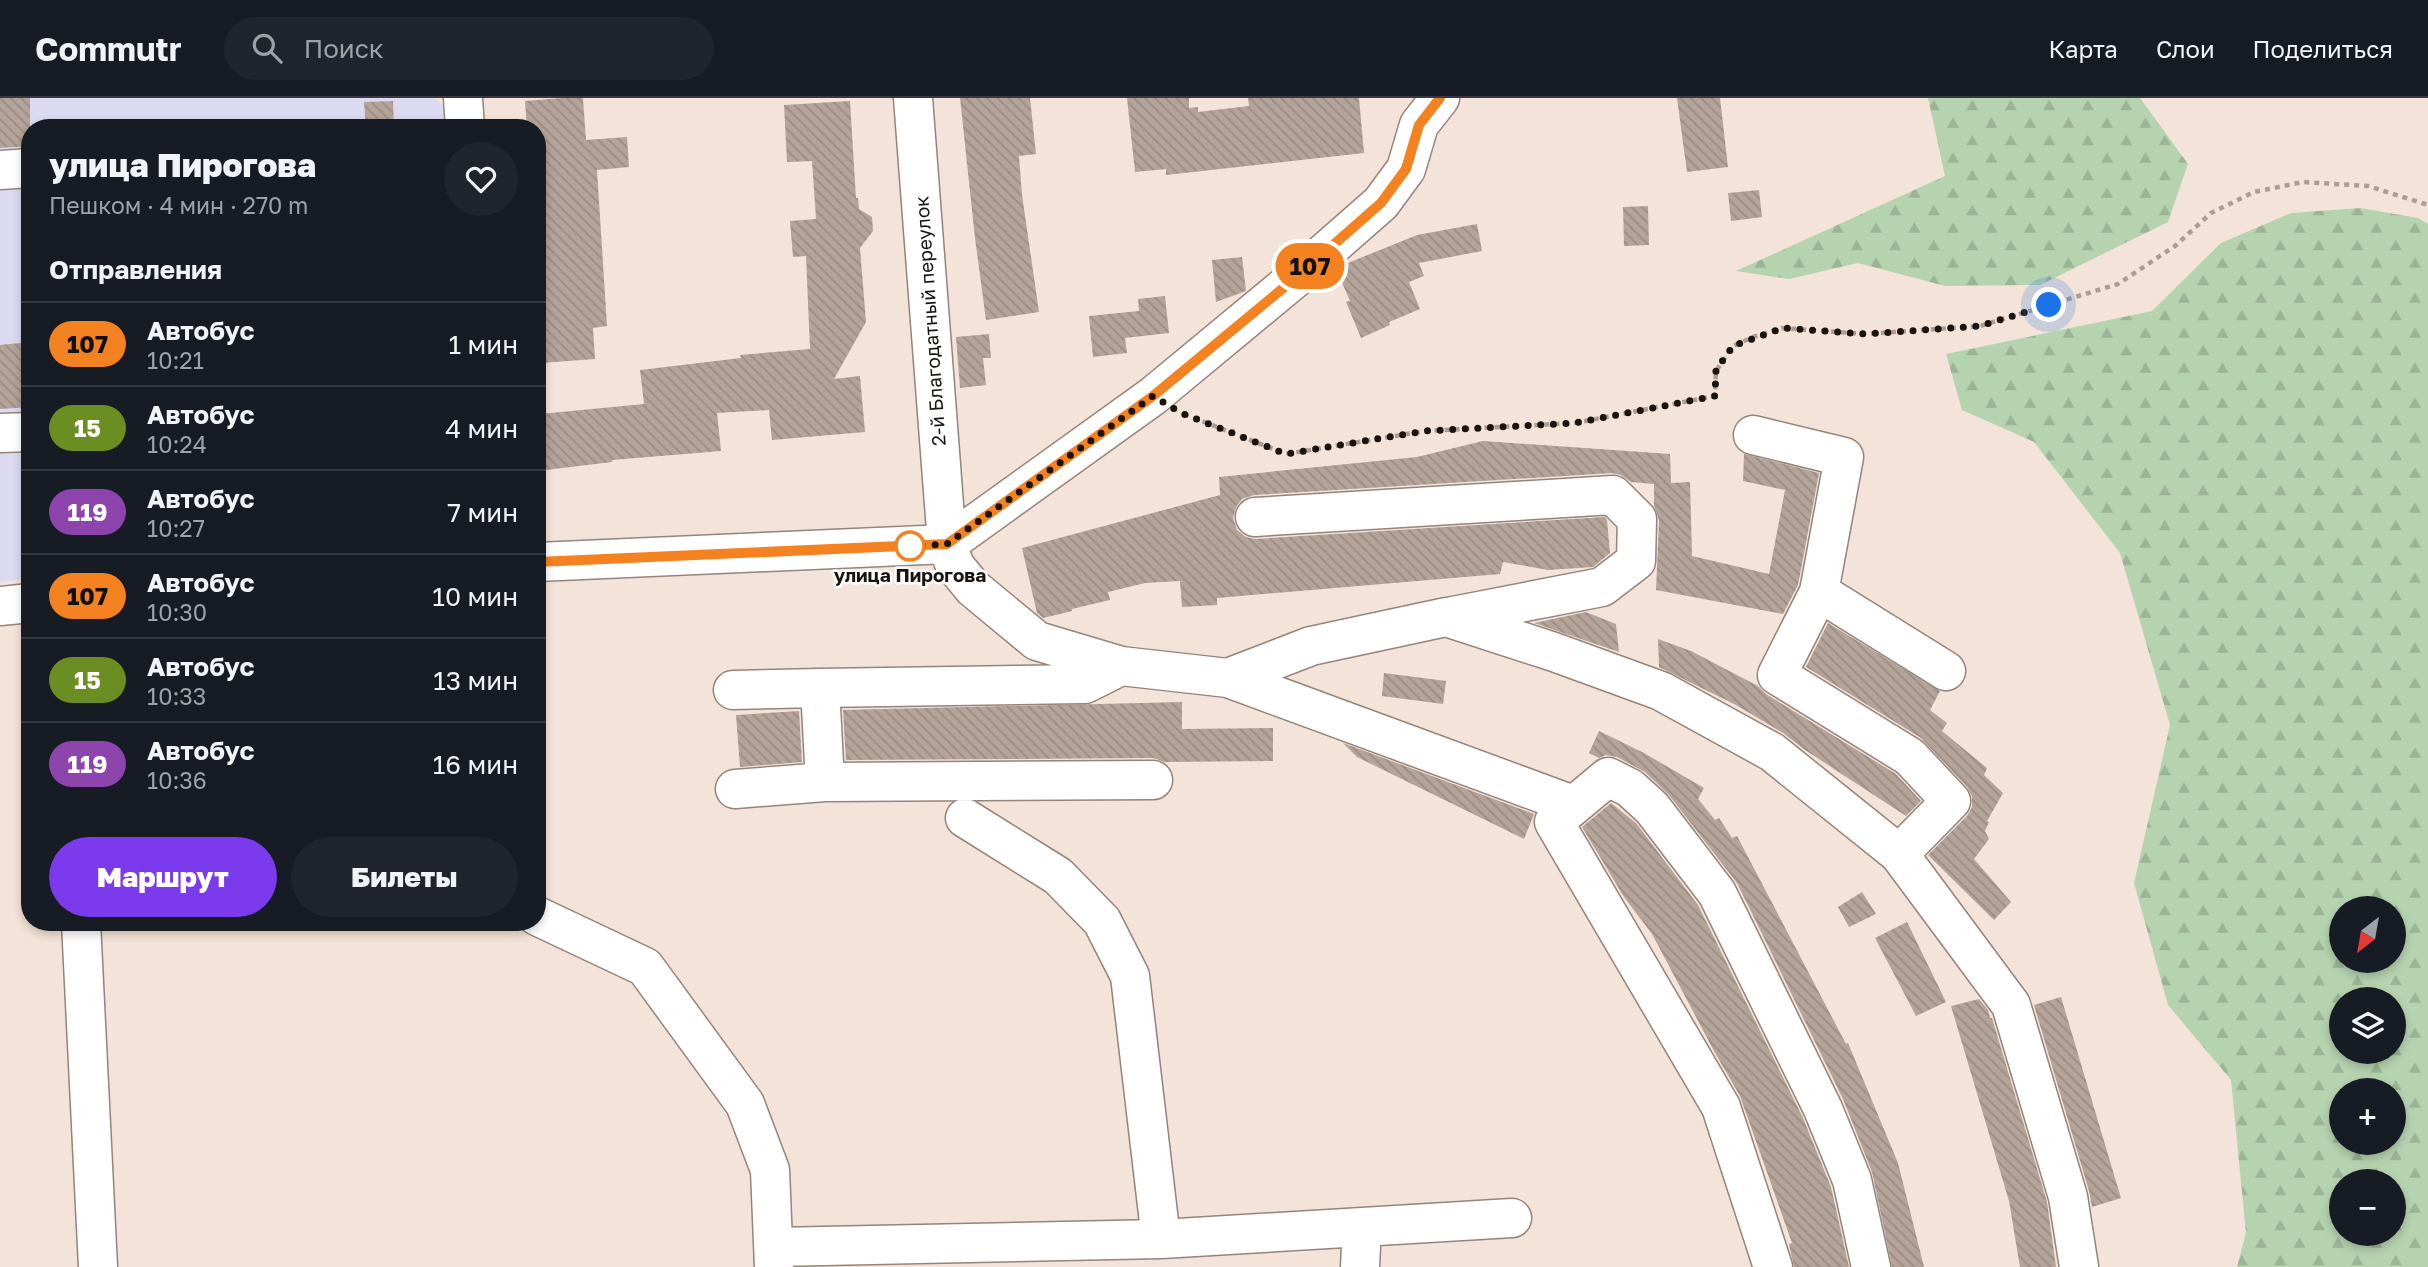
<!DOCTYPE html>
<html lang="ru">
<meta charset="utf-8">
<style>
body{margin:0;font-family:"Golos Text",sans-serif;background:#20242c;color:#f1f3f6;height:100vh;display:flex;flex-direction:column;font-size:26px;white-space:nowrap}
*{box-sizing:border-box;margin:0}
p{font-size:23px;color:#9ea1a6}
.icon{flex:none;width:38px;height:38px;fill:none;stroke:currentColor;stroke-width:2;stroke-linecap:round;stroke-linejoin:round}
.map{position:relative;flex:1;overflow:hidden}
.drawer{position:absolute;left:21px;top:21px;width:525px;height:812px;display:flex;flex-direction:column;background:#171b24;border-radius:28px;box-shadow:0 4px 10px #0003}
.drawer>*{flex:none}
.badge{padding:0 14px;border-radius:23px;font-size:24px;line-height:46px}
.needle{width:46px;rotate:211deg}
.buttons{position:absolute;left:2329px;top:798px;display:grid;gap:14px}
.buttons a{display:grid;place-items:center;width:77px;height:77px;border-radius:50%;background:#171b24;box-shadow:0 4px 10px #0003;font-size:35px}
.you{position:absolute;width:35px;height:35px;margin:-18px;border:5px solid #fff;border-radius:50%;background:#1a73e8;box-shadow:0 0 0 10px #1a73e833}
.map>.badge{position:absolute;translate:-50% -50%;box-shadow:0 0 0 4px #fff}
h2{padding:0 28px;font-size:26px;line-height:63px}
.round{display:grid;place-items:center;flex:none;width:74px;height:74px;border-radius:37px;background:#20242c}
.overview{display:flex;align-items:center;justify-content:space-between;height:119px;padding:0 28px}
h1{font-size:33px;font-weight:800;line-height:52px}
.cta{display:flex;gap:14px;margin-top:auto;padding:14px 28px}
.cta a{flex:1;height:80px;border-radius:42px;background:#7c3aed;color:#fff;font-size:28px;font-weight:800;line-height:80px;text-align:center}
.cta a+a{background:#20242c;color:#f1f3f6}
ul{padding:0;list-style:none}
li{display:flex;align-items:center;gap:21px;height:84px;padding:0 28px;border-top:2px solid #363941}
li div{flex:1}
li b{display:block;font-size:26px}
li em{font-style:normal}
li .badge{min-width:77px;font-weight:700;text-align:center}
header{display:flex;align-items:center;gap:42px;box-sizing:border-box;height:98px;padding:0 35px;background:#171b24;border-bottom:2px solid #363941}
header strong{font-size:33px}
nav{display:flex;gap:38px;margin-inline-start:auto;font-size:24px}
.search{width:490px;height:63px;background:#20242c;display:flex;align-items:center;gap:18px;box-sizing:border-box;padding:0 24px;border-radius:38px;color:#9ea1a6;font-size:26px}
.map>svg:first-child{display:block}
.medical{fill:#dcdaf0}
.forest{fill:url(#forest-firs);fill-rule:evenodd}
.building{fill:url(#building-back-hatch)}
.lines{fill:none;stroke-linecap:round;stroke-linejoin:round}
.minor-casing{stroke:#94847a;stroke-width:41}
.path{stroke:#ab9d95;stroke-width:4.5;stroke-dasharray:5 5;stroke-linecap:butt}
.minor{stroke:#fff;stroke-width:38}
.line-casing{stroke:#fff;stroke-width:16}
.line{stroke:#f58220;stroke-width:10}
.walk{stroke:#1a1410;stroke-width:7;stroke-dasharray:0 12.6}
.stop-dot{fill:#fff;stroke:#f58220;stroke-width:3.5}
.labels{text-anchor:middle;stroke-width:5;stroke-linejoin:round;paint-order:stroke}
.street-label{font-size:19px;fill:#1a1410;stroke:#fff}
.stop-label{font-size:19px;font-weight:bold;fill:#1a1410;stroke:#fff}
</style>
<header>
<strong>Commutr</strong>
<div class="search"><svg class="icon" aria-label="search" viewBox="0 0 24 24"><circle cx="10" cy="10" r="6"/><path d="M15 15l6 6"/></svg>Поиск</div>
<nav><a>Карта</a><a>Слои</a><a>Поделиться</a></nav>
</header>
<div class="map">
<svg width="2428" height="1169" viewBox="0 0 2428 1169">
<defs>
<pattern id="forest-firs" width="22" height="20" patternUnits="userSpaceOnUse" patternTransform="scale(1.75)"><rect width="22" height="20" fill="#b6d3b0"/><path d="M5 1l3.5 6h-7zM16 11l3.5 6h-7z" fill="#9cb496"/></pattern>
<pattern id="building-back-hatch" width="6" height="6" patternUnits="userSpaceOnUse" patternTransform="scale(1.75)"><rect width="6" height="6" fill="#b4a399"/><path d="M-1 5l2 2M0 0l6 6M5-1l2 2" fill="none" stroke="#9a8b83"/></pattern>
</defs>
<rect width="100%" height="100%" fill="#f4e3d8"/>
<path class="medical" d="M0,0H434L449,13L450,30H30V481L0,484Z"/>
<path class="forest" d="M1928,0H2140L2188,66L2168,124L2040,187L1945,188L1858,165L1789,181L1736,173L1945,78Z
M2360,110L2418,120L2428,126V1169H2237L2246,1135L2231,982L2168,907L2134,785L2170,627L2120,455L2034,344L1962,312L1946,256L2152,213L2221,145L2291,115ZM2342,810H2394V863H2342ZM2342,901H2394V954H2342ZM2342,992H2394V1045H2342ZM2342,1083H2394V1136H2342Z"/>
<path class="building" d="M0,0H30V48L0,50Z
M562,0H583L586,42L627,39L629,69L597,72L607,228L593,230L595,261L541,265L537,237V135L541,134L537,82V30H527L525,3Z
M960,0H1030L1036,56L1019,58L1022,97L1039,214L986,222L975,140Z
M1127,0H1189V10L1198,9V14L1249,8L1248,0H1359L1364,55L1166,77V71L1135,74Z
M1677,0H1720L1728,69L1687,74Z
M393,3L394,30H366L364,4Z
M850,3L856,100H858L859,111L872,119L873,133L860,150L866,224L834,281L860,278L865,334L772,342L769,312L717,315L721,353L612,362V364L546,372L540,316L644,306L640,272L741,260L740,257L810,251L806,158L793,159L790,123L816,121L812,63L787,64L784,7Z
M1759,92L1762,119L1731,123L1728,95Z
M1648,108L1649,147L1624,148L1623,109Z
M1477,126L1482,153L1419,165L1424,178L1409,184L1420,211L1389,224L1390,227L1361,240L1346,204L1350,203L1337,173L1343,167L1417,137Z
M1242,159L1246,193L1216,204L1212,162Z
M1165,198L1169,235L1125,240L1127,255L1093,259L1089,218L1139,213L1138,201Z
M989,236L991,260H983L986,287L960,290L956,239Z
M30,244V309L0,311V247Z
M1483,343L1670,356L1671,385L1690,384L1692,458L1769,476L1785,392L1743,383L1744,356L1819,375L1798,487L1783,516L1656,492L1659,422L1654,408V386L1631,384L1621,377L1612,375L1254,397L1242,401L1236,409L1233,420L1237,432L1246,439L1256,441L1605,419L1607,422L1610,455L1593,469L1548,472L1503,464L1500,476L1217,500V507L1182,509L1180,483L1145,485L1108,494L1110,502L1072,511V513L1043,520L1037,515L1022,450L1220,397L1219,379L1417,359Z
M1586,514L1616,526L1619,554L1534,525Z
M1828,525L1940,593L1930,612L1947,625L1942,633L1987,670L1984,677L2003,695L1987,723L1989,724L1985,733L1989,741L1974,761L2011,804L1994,822L1928,757L1967,718L1972,709V698L1967,689L1921,640L1806,569Z
M1658,541L1691,553L1758,588L1766,596L1896,676L1921,703L1906,718L1805,652L1783,635L1736,607L1659,569Z
M1384,575L1446,583L1443,606L1382,598Z
M1182,604V631L1273,630V663L1165,664L1153,660L846,662L843,612Z
M799,613L802,664L740,669L736,617Z
M1599,633L1644,655L1704,690L1698,701L1715,722L1719,720L1732,740L1737,738L1846,946L1848,945L1898,1065L1924,1169H1892L1872,1074L1843,1001L1737,785L1669,697L1645,674L1617,659L1606,657L1599,660L1589,655Z
M1343,645L1534,716L1524,741L1357,659Z
M1611,705L1636,725L1698,807L1803,1020L1831,1089L1849,1169H1794L1789,1146L1792,1145L1740,998L1714,953L1652,836L1624,799L1582,729Z
M1862,794L1876,816L1849,829L1838,809Z
M1907,824L1946,904L1916,918L1875,840Z
M2061,899L2121,1100L2092,1109L2089,1093L2034,907Z
M1979,901L1988,912L1990,920H1992L2047,1104L2056,1169H2020L2009,1103L1951,908Z"/>
<g class="lines">
<defs>
<path id="minor" d="M463,0L465,30
M913,0L947,446L955,468L973,490L1037,543L1121,568L1228,580L1573,707
M0,72L30,70
M0,335L30,334
M1753,337L1844,359L1819,494L1946,573
M1255,419L1613,397L1637,421L1636,463L1602,489L1448,519
M537,464L947,446L1153,298L1299,177L1381,105L1406,71L1419,27L1440,0
M0,508L30,505
M1121,568L1085,586L820,590L825,684L1153,682
M1228,580L1311,548L1446,519L1554,554L1661,593L1772,654L1899,756L1951,703L1910,659L1777,577L1819,494
M733,592L820,590
M735,691L825,684
M965,720L1058,778L1102,823L1130,878L1161,1141
M1899,756L2011,907L2068,1099L2079,1169
M537,818L645,869L745,1006L770,1072L774,1169
M81,824L98,1169
M774,1149L1161,1141L1512,1120
M1360,1169L1362,1129
M1773,1169L1721,1009L1554,724L1608,679L1630,690L1652,710L1717,795L1823,1011L1852,1082L1871,1169"/>
</defs>
<use href="#minor" class="minor-casing"/>
<path class="path" d="M1184,316L1286,356L1425,333L1575,325L1715,298L1716,273L1733,248L1753,239L1782,230L1865,236L1980,228L2118,186L2175,148L2211,115L2254,94L2303,84L2368,88L2428,107"/>
<use href="#minor" class="minor"/>
</g>
<g class="lines">
<defs>
<path id="line" d="M537,464L947,446L1153,298L1299,177L1381,105L1406,71L1419,27L1440,0"/>
</defs>
<use href="#line" class="line-casing"/>
<use href="#line" class="line"/>
<path class="walk" d="M910,448L947,446L1153,298L1181,315L1286,356L1425,333L1575,325L1715,298L1716,272L1733,248L1783,230L1865,236L1980,228L2049,207"/>
</g>
<circle class="stop-dot" cx="910" cy="448" r="14"/>
<g class="labels">
<g class="street-label">
<text transform="translate(930 223) rotate(-94)" y="7">2-й Благодатный переулок</text>
</g>
<g class="stop-label">
<text x="910" y="484">улица Пирогова</text>
</g>
</g>
</svg>
<div class="buttons">
<a><svg class="needle" viewBox="-14 -14 28 28"><path d="M0-13l5 13h-10z" fill="#e53935"/><path d="M0 13l5-13h-10z" fill="#9ea1a6"/></svg></a>
<a><svg class="icon" aria-label="layers" viewBox="0 0 24 24"><path d="M12 4l9 5-9 5-9-5zM3 14l9 5 9-5"/></svg></a>
<a>+</a>
<a>−</a>
</div>
<div class="you" style="left:2049px;top:207px"></div>
<b class="badge" style="left:1310px;top:168px;background:#f58220;color:#111">107</b>
<section class="drawer">
<div class="overview"><div><h1>улица Пирогова</h1><p>Пешком · 4 мин · 270 m</p></div><a class="round"><svg class="icon" aria-label="heart" viewBox="0 0 24 24"><path d="M12 20l-8-8c-3-5 5-10 8-4 3-6 11-1 8 4z"/></svg></a></div>
<h2>Отправления</h2>
<ul>
<li><span class="badge" style="background:#f58220;color:#111">107</span><div><b>Автобус</b><p>10:21</p></div><em>1 мин</em></li>
<li><span class="badge" style="background:#6b8e23;color:#fff">15</span><div><b>Автобус</b><p>10:24</p></div><em>4 мин</em></li>
<li><span class="badge" style="background:#8e44ad;color:#fff">119</span><div><b>Автобус</b><p>10:27</p></div><em>7 мин</em></li>
<li><span class="badge" style="background:#f58220;color:#111">107</span><div><b>Автобус</b><p>10:30</p></div><em>10 мин</em></li>
<li><span class="badge" style="background:#6b8e23;color:#fff">15</span><div><b>Автобус</b><p>10:33</p></div><em>13 мин</em></li>
<li><span class="badge" style="background:#8e44ad;color:#fff">119</span><div><b>Автобус</b><p>10:36</p></div><em>16 мин</em></li>
</ul>
<div class="cta"><a>Маршрут</a><a>Билеты</a></div>
</section>
</div>
